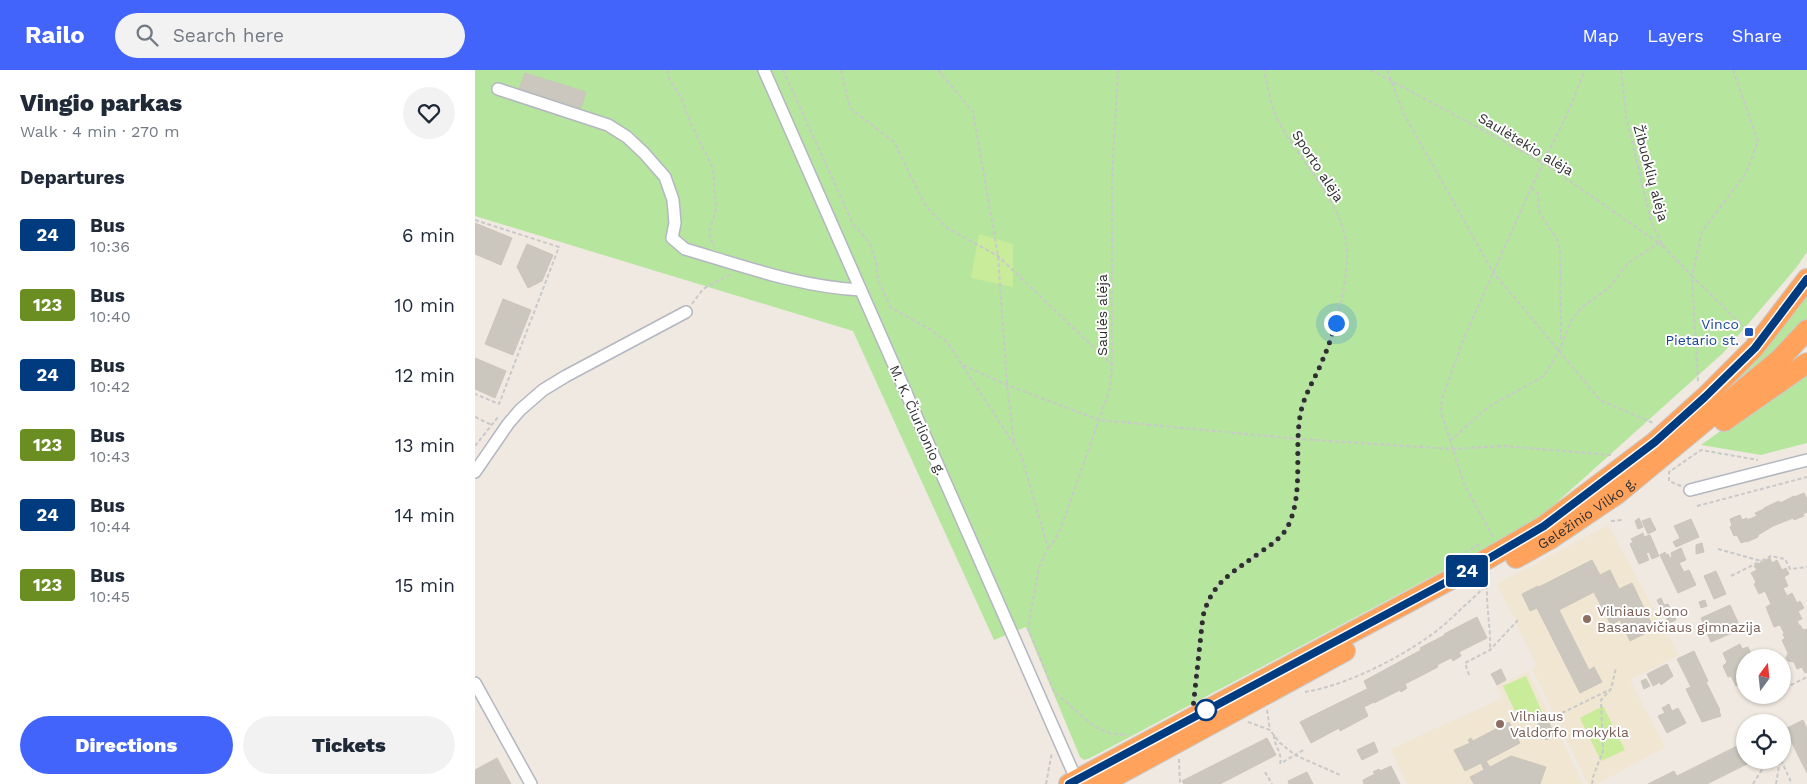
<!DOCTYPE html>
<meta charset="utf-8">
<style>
body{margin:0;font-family:"Work Sans",sans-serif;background:#f2f2f3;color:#1f2937;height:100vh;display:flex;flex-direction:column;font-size:19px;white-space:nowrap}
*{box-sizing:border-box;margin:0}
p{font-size:16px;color:#747a83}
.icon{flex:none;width:28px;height:28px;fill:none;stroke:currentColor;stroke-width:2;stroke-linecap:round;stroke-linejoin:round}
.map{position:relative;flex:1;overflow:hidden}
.side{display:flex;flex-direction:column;background:#fff;width:475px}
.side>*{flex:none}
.badge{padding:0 10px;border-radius:4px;font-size:18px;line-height:32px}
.needle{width:32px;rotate:15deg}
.controls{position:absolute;left:1261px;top:579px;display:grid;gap:10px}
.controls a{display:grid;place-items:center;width:55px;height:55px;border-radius:50%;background:#fff;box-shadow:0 1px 4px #0004;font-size:25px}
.you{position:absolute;width:25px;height:25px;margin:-12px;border:4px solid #fff;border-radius:50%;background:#1a73e8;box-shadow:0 0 0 8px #1a73e833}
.map>.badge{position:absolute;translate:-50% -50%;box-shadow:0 0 0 2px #fff}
h2{padding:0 20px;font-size:19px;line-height:45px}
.round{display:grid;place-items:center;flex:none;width:52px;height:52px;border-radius:26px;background:#f2f2f3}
.headline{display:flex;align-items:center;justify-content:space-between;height:85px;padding:0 20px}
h1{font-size:24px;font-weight:800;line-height:38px}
.action{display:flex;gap:10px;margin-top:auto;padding:10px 20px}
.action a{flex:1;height:58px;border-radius:30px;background:#4264fb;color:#fff;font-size:20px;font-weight:800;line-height:58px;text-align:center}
.action a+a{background:#f2f2f3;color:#1f2937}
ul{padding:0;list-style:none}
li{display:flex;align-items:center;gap:15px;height:70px;padding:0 20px}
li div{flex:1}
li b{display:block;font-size:19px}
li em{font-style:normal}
li .badge{min-width:55px;font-weight:700;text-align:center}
header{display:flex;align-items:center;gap:30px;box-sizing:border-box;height:70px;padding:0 25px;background:#4264fb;color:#fff}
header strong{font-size:24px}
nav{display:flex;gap:28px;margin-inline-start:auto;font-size:18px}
.search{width:350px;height:45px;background:#f2f2f3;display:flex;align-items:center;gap:12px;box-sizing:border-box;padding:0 18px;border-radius:28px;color:#747a83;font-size:19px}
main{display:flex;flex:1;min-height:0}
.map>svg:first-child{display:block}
.education{fill:#f0e6d1}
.green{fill:#b6e59e}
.pitch{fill:#c9ec9a}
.building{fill:#cbc7bf;stroke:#cbc5ba}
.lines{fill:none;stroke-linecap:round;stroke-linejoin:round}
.street-casing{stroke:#b4b7c1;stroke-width:14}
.highway-casing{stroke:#c9c9c9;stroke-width:22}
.path{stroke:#c9c9c9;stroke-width:2;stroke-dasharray:4 2.5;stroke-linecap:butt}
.street{stroke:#fff;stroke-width:11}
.highway{stroke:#ffa35c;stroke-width:20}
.line-casing{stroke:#fff;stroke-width:11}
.line{stroke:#003b80;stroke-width:8}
.walk{stroke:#2e2e2e;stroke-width:5;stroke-dasharray:0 9}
.transit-dot{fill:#1a4fb4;stroke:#fff;stroke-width:2}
.education-dot{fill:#8d6e63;stroke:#fff;stroke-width:2}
.stop-dot{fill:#fff;stroke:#003b80;stroke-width:2.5}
.labels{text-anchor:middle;stroke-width:4;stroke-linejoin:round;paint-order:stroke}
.street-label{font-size:14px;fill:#2e2e2e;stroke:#fff}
.transit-label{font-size:14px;fill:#164399;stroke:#fff;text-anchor:end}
.education-label{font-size:14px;fill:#785e54;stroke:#fff;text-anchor:start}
</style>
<header>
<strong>Railo</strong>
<div class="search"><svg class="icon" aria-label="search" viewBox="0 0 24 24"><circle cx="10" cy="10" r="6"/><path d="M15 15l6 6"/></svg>Search here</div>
<nav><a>Map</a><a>Layers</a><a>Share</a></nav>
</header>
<main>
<section class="side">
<div class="headline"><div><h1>Vingio parkas</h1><p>Walk · 4 min · 270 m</p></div><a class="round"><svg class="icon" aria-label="heart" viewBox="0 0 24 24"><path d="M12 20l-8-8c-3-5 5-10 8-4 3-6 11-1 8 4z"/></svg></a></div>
<h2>Departures</h2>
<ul>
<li><span class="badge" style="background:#003b80;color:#fff">24</span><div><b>Bus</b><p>10:36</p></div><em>6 min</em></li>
<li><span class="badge" style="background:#6b8e23;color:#fff">123</span><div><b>Bus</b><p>10:40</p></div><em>10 min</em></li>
<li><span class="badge" style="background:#003b80;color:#fff">24</span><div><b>Bus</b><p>10:42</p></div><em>12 min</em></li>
<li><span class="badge" style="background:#6b8e23;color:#fff">123</span><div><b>Bus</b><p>10:43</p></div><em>13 min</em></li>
<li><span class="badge" style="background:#003b80;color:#fff">24</span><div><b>Bus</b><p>10:44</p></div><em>14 min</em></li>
<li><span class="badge" style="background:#6b8e23;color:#fff">123</span><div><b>Bus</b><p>10:45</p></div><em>15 min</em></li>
</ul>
<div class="action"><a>Directions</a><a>Tickets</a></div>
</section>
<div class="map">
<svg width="1332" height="714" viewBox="0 0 1332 714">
<rect width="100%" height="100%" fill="#efe9e1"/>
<path class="education" d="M1133,455L1204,585L1155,610L1190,677L1122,714H1113L1057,599L1062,596L1022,514Z
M1053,601L1108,714H932L916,679L1027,628L1022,616Z"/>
<path class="green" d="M0,0H1332V182L1321,198L1248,283L1060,452L615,688L609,690L605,687L551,557L519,570L378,261L0,146Z
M1332,224V250L1294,290L1146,408Z
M1332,299V373L1286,385L1226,375Z"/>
<path class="pitch" d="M504,164L538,174V217L496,208Z
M1051,606L1068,644L1046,654L1028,616Z
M1128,636L1150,680L1126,691L1105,648Z"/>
<path class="building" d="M50,3L111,22L106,38L44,19Z
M0,153L37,168L26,195L0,184Z
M52,174L78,185L67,211L53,218L42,197Z
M28,229L56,240L38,285L10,274Z
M0,288L31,301L20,328L0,319Z
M1329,423L1332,429V442L1328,444L1329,446L1319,450L1318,448L1298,456L1283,465V467L1272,472V471L1266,473L1262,465L1259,466L1255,457L1257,456L1255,449L1265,445L1267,450L1272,448V450L1282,446L1280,443L1289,439V438L1304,431L1305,433L1319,426V427Z
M1164,448L1168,457L1163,459L1160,451Z
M1175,448L1181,460L1173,464L1167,451Z
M1216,449L1224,467L1201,477L1198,472L1205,468L1199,456Z
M1168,463L1169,467L1175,465L1184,486L1177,489L1174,482L1171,483L1174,490L1164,494L1155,474L1158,472L1156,469Z
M1227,473L1229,482L1221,484V475Z
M1206,478L1211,490L1204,493L1209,502L1214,500L1221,515L1203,523L1185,485L1190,482L1191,485L1193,484L1195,488L1197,487L1196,483Z
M1295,488L1297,493L1302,490L1307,500L1311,498L1314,504L1309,507L1313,516L1308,518L1312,526L1317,523L1322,533L1325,531L1329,538L1323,541L1327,549L1322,551L1324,555L1309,563L1305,555L1299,557L1291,537L1296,534L1290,521L1284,524L1279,514L1281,512L1276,503L1282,500L1279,496Z
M1117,490L1125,505L1135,500L1144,519L1157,513L1179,559L1155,571L1145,550L1136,555L1119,522L1084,540L1114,600L1119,597L1127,612L1105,623L1062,538L1055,541L1047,524L1063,516L1064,517Z
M1241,501L1251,524L1239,529L1229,506Z
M1186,528L1189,535L1193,534L1201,550L1194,553L1182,530Z
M1230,530L1232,536L1226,538L1224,532Z
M1255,535L1266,559L1236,572L1226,548Z
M1002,547L1012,568L984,582L986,586L978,591L976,588L962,595L963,597L930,614L932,618L926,622L925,620L899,633L889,611L946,580L945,578L970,565L969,564Z
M1325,555L1328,560L1332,559V602L1330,603L1327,597L1322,599L1319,592L1313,591L1311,588L1313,583L1307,570L1310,569L1308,564Z
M1265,574L1267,579L1273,577L1277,586L1282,583L1284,588H1270V620L1266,614L1261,616L1256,606L1253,607L1248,596L1252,592L1248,583Z
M1219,581L1233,611L1231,612L1245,640L1244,641L1246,646L1227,652L1211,619L1216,617L1202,589Z
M1192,594L1198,606L1186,615L1185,612L1178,616L1172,604Z
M1026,599L1031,610L1022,615L1016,604Z
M1171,609L1175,616L1169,619L1166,611Z
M892,619L899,632L889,637L893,646L865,661L864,658L836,673L825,652Z
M1194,634L1197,641L1203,638L1211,653L1192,663L1183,646L1190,643L1187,638Z
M1070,645L1080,665L1071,670L1061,649Z
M1328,650L1332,659V703L1310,659Z
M1034,652L1045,673L1011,691L1015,697L1036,686L1071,697L1065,714H999L995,707L1009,700L1006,693L990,701L979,680L995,673L993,670L996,668L998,671Z
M792,668L801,685L745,714H709L707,711Z
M899,672L903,682L887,690L882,680Z
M1270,672V690H1280L1232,714H1206L1202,706Z
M22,688L36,714H0V700Z
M916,696L925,714H889L888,710L900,704L898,702L904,699L905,701Z
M1199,701L1206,714H1173Z
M832,702L838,714H814L813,711Z"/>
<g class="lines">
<defs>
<path id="street" d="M289,0L601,709
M23,19L133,55L152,67L169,83L190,107L198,130L200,153L197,168L210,179C268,196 325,217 386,220
M0,402L33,354L45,340L68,320L91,306L211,242
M1215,420L1332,390
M0,613L56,714"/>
<g id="highway">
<path d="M1249,351L1332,293"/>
<path id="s1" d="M1041,488L1075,469L1142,424L1305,289L1332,260"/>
<path d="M594,714L995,499L1069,456L1180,372L1230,327L1279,278L1332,209"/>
<path d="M626,714L870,581"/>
</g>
</defs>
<use href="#street" class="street-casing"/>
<use href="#highway" class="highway-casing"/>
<path class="path" d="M192,0L195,11L206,27L216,54L238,98L241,139L234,163L239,177
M308,0L378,154L394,172L401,192L403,210L416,238L456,260L472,272L546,385L573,478L564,497L553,558L579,622L620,657L637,664L652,665
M366,0L375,38L419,72L450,135L472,158L523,186L637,295
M463,0L498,42L523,186L532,315L539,372
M896,0L1069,93L1188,176
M912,0L929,44L1018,202L1125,330L1178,353
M1146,0L1151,46L1176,151L1188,176L1217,206L1223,312
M1258,0L1283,71L1271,103L1227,161L1217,206L1274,262
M1056,118L1063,124L1064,142L1082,169L1085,181L1086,271
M0,150L84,177L24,334L0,324
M217,234L228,219L256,204
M488,295L532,315L624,350L824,369L977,379L1030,376L1136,385
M0,347L17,355
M975,371L1013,337L1069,306L1084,281L1096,251L1107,237L1134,218L1153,193L1184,173
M0,376L23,347
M1206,416L1194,411V402L1226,380L1283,390
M1222,436L1332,407
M1136,451L1147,450
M1018,467L989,414L969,352L966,342L967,329L988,270L1056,118L1092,44L1110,0
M573,478L580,470L587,455L635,318L637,295V107L643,0
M1243,479L1286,491L1296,486L1310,489L1315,499L1332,497
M973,492L1005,474
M1256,506L1286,491
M1012,515C1011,537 1016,558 1015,580
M994,605L990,593L1015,580L1043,550
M1310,618L1332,607
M830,622C874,615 936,583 970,554C984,541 998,528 1012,515
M719,630C722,602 722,542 739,520C747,509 760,501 770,493C785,483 804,473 812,456C829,422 821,381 825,345C828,324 841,307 848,289C861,258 876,204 871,172C863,126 826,93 805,54C796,38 793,18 789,0
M792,640L795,660
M1087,643L1134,620
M1286,648L1288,652
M773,652L795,660L804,672L820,685L865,705
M799,665C799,676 808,683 805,694
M704,689L705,714
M1306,690L1317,714
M808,692L830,679
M790,702L797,714
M571,714L577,682
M1117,714L1118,707L1128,681L1126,630L1136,619L1141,598
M1278,714L1293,690
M1301,714L1305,690"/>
<use href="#street" class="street"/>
<use href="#highway" class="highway"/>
</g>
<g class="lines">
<defs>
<path id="line" d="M594,714L996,499L1069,456L1180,372L1230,327L1280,278L1332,209"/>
</defs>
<use href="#line" class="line-casing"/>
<use href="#line" class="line"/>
<path class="walk" d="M731,640L718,638L728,546C737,511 760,501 787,481C797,474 806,468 812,458C830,424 818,378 826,341C830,323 841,307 848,289C853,278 857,265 861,253"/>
</g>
<rect class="transit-dot" x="1269" y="257" width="10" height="10" rx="2.5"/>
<g class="education-dot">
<circle cx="1112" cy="549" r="5"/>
<circle cx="1025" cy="654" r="5"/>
</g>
<circle class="stop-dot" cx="731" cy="640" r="10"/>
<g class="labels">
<g class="street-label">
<text transform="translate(1051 74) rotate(31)" y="5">Saulėtekio alėja</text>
<text transform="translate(843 96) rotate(57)" y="5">Sporto alėja</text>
<text transform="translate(1176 103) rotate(75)" y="5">Žibuoklių alėja</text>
<text transform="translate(627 245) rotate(-90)" y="5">Saulės alėja</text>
<text transform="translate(443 350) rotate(66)" y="5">M. K. Čiurlionio g.</text>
<text dy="5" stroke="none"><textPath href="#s1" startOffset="84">Geležinio Vilko g.</textPath></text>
</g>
<g class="transit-label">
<text x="1264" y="259">Vinco<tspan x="1264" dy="16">Pietario st.</tspan></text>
</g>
<g class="education-label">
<text x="1122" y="546">Vilniaus Jono<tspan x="1122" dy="16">Basanavičiaus gimnazija</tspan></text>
<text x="1035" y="651">Vilniaus<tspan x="1035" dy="16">Valdorfo mokykla</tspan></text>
</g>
</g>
</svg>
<div class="controls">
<a><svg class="needle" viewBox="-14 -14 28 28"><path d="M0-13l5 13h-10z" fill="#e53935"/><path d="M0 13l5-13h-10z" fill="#747a83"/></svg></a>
<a><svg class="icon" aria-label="locate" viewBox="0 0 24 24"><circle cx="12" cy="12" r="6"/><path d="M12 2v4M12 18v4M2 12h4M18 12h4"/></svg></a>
</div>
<div class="you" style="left:861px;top:253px"></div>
<b class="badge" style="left:992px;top:501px;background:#003b80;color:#fff">24</b>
</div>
</main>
